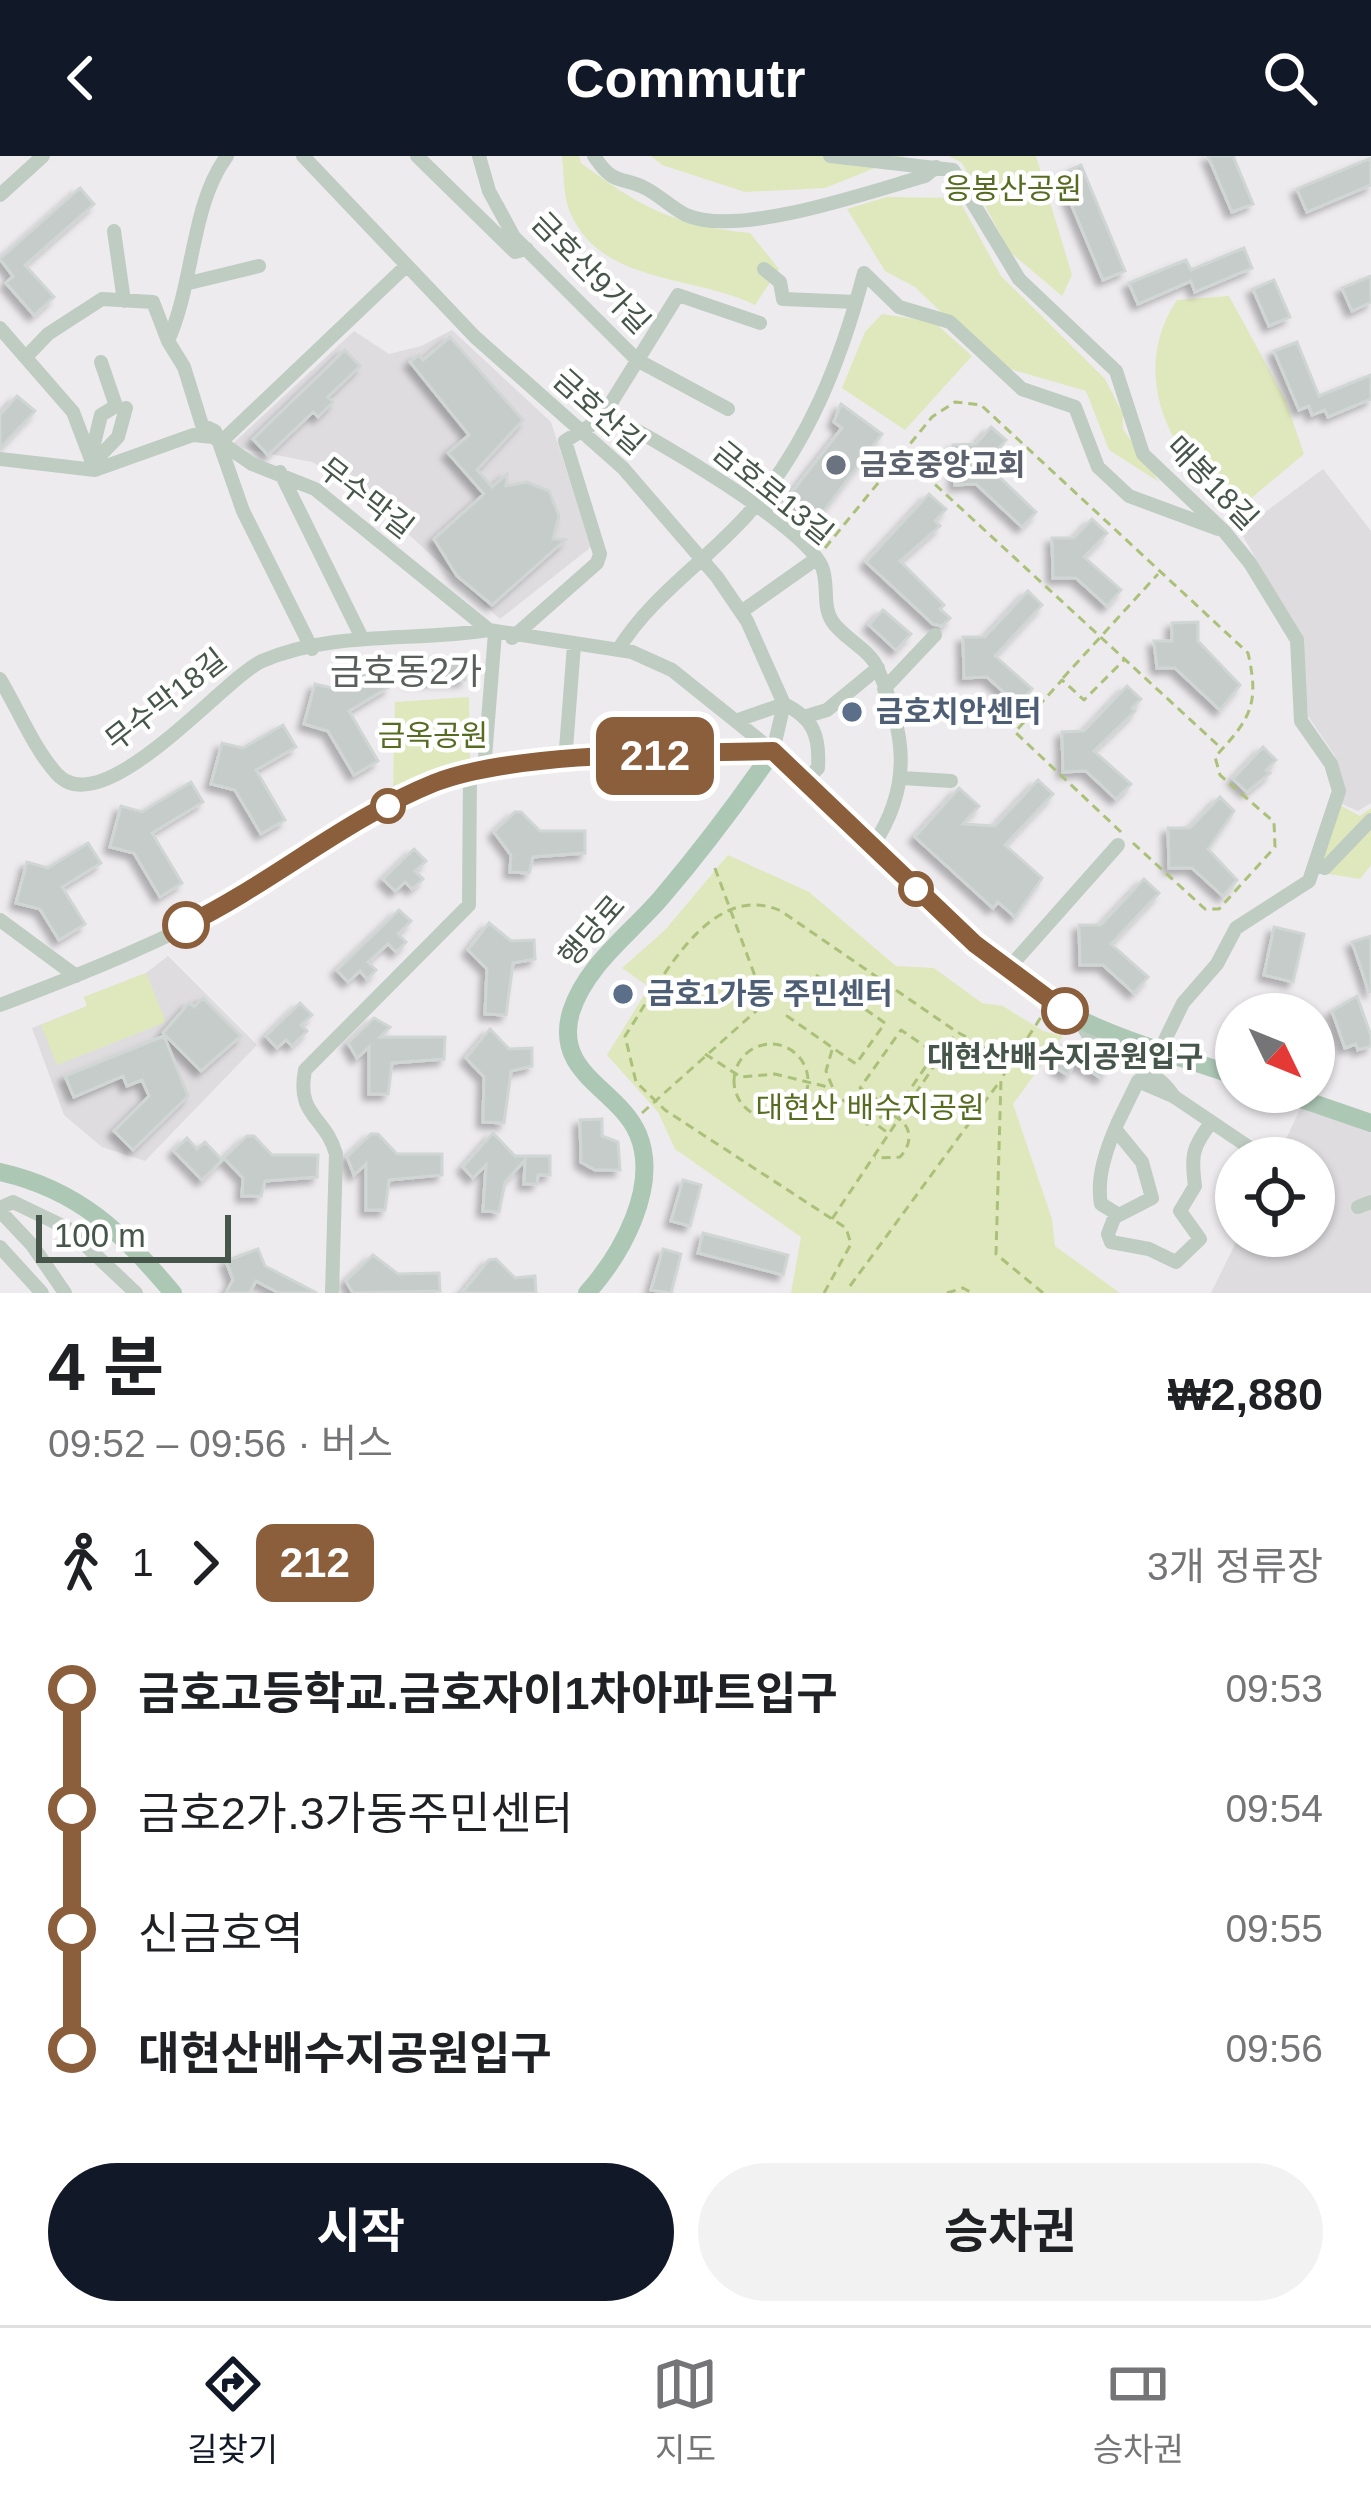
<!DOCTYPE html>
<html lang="ko">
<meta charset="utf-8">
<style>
body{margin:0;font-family:Arial,"Noto Sans KR",sans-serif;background:#f2f2f2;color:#202124;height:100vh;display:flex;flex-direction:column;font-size:45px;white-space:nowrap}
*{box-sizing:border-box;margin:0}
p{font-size:39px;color:#757577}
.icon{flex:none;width:66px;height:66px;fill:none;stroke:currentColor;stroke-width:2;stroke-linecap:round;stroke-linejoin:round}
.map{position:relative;height:1137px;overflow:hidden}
.sheet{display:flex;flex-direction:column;background:#fff;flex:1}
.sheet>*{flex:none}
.badge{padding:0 24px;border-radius:18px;font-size:42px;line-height:78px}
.needle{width:78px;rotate:133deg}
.controls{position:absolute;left:1215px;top:837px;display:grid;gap:24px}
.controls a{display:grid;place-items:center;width:120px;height:120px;border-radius:50%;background:#fff;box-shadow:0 3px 9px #0004;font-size:60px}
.scale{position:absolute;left:36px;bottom:30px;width:195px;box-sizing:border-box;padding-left:12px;border:6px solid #46564a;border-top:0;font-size:33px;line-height:42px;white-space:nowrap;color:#46564a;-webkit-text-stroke:9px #fff;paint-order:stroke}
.map>.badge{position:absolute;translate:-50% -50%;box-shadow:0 0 0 6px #fff}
.legs{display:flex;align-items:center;gap:18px;height:132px;padding:0 48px;font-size:39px}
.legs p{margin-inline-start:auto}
.headline{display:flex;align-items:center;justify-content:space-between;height:204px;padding:0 48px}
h1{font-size:66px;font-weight:700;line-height:90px}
.action{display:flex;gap:24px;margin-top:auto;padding:24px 48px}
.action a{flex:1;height:138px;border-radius:72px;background:#111827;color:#fff;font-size:48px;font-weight:700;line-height:138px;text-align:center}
.action a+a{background:#f2f2f2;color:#202124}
ul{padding:0 48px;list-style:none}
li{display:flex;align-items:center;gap:42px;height:120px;font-size:45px}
li i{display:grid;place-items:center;width:18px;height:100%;margin:0 15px;background:currentColor}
li i::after{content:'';width:30px;height:30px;margin:-15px;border:9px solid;border-radius:50%;background:#fff}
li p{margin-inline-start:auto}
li:first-child i{background:linear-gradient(#0000 50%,currentColor 0)}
li:last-child i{background:linear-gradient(currentColor 50%,#0000 0)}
header{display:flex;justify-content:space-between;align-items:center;height:156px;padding:0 48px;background:#111827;color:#fff;font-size:54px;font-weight:700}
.menu{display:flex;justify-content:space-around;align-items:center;height:168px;border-top:3px solid #e0e0e0;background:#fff;font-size:33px;color:#757577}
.menu a{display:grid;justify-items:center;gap:6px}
.menu .active{color:#111827}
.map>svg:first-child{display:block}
.education{fill:#dedcdf}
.green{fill:#dfe8bd}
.building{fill:#c6ccc9;stroke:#d0d6d3;stroke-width:3;filter:url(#shadow)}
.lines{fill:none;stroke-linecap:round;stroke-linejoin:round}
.path{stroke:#abc17a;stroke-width:3;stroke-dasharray:9 6;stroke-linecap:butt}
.minor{stroke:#beccc2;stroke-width:14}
.major{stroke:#adc7b5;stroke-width:18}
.line-1-casing{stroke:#fff;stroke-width:27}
.line-1{stroke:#8b5e3c;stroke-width:18}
.worship-dot{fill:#6b7280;stroke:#fff;stroke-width:4.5}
.service-dot{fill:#5c6f8a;stroke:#fff;stroke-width:4.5}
.stop-1-dot{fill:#fff;stroke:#8b5e3c;stroke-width:6}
.labels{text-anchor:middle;stroke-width:9;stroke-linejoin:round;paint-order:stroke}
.park-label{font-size:30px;fill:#566d21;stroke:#fff}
.street-label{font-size:30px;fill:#46564a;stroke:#fff}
.worship-label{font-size:30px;font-weight:bold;fill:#5b616d;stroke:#fff;text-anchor:start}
.service-label{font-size:30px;font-weight:bold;fill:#4e5e75;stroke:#fff;text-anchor:start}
.stop-label{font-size:30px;font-weight:bold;fill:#46564a;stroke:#fff}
.quarter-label{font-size:36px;fill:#595f5b;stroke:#fff}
</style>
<header><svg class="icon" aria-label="back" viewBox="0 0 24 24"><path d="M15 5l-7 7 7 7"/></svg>Commutr<svg class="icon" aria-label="search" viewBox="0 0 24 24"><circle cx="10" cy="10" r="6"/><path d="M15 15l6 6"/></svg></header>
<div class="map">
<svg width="1371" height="1137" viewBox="0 0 1371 1137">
<defs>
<filter id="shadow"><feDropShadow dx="-5.5" dy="5.5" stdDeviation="3" flood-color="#0004"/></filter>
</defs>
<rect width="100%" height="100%" fill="#edebee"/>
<path class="education" d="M452,174L551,266L591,391L500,463L364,337L312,306L230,290L354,175L389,198L421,190Z
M1323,313L1371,375V647L1358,655L1342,648L1335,600L1308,560L1302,482L1240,375Z
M168,800L257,889L145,1005L102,991L64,959L32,872L87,850L84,841L146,817Z
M1302,949L1371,975V1137H1211L1239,1080H1314V1002H1277Z"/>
<path class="green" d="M562,0H579L581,7C642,52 673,69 750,77L779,113L755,149C696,119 600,129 570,56C563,40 564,17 562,0Z
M651,0H905L825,32L745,36L662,9Z
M949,0H1036L1072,119L1062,140L1010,96L962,7Z
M887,41L958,42L1001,120L1105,223L1123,258V273L1159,326L1109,294L1086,235L996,209L915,131L885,115L847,53Z
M1229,140L1285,243L1304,298L1243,349C1222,330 1189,308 1175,284C1149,238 1148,187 1177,144Z
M882,158L934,166L972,200L905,274L842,232L865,176Z
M469,541L470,605L393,632L395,546Z
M1338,648L1360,660L1371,652V709L1360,723L1316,716Z
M728,699L809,736L896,810L934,812L982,847L1003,850L1043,875L1063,880L1013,948L1052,1063L1055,1090L1120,1137H791L801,1081L675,993L658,956L607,899L649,831L622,812L665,774Z
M146,817L166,866L57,909L41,869L87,850L84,841Z"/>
<path class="building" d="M1208,0H1233L1253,48L1232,56Z
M1371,2V29L1307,56L1297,33Z
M1081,9L1125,115L1103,124L1059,19Z
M80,32L94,48L25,109L54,141L34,159L6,127L13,120L0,103Z
M1244,92L1252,112L1195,136L1191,125L1138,148L1129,127L1186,104L1191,114Z
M1371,120V146L1352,155L1342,132Z
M1274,124L1290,161L1269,170L1253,133Z
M450,181L523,264L477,314L492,331L507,318L506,330L527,326L549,335L559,360L553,383L565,384L492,449L457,420L434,383L484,338L448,297L469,279L410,206L419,199L423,204Z
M1297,186L1319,240L1371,219V243L1328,261L1325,254L1312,259L1309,250L1299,254L1274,195Z
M345,194L360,210L328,241L333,246L318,261L313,256L268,299L253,283Z
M17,240L35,255L0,292V259Z
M841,248L882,278L817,364L789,340L842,272L834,266Z
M991,271L1006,284L991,301V313L1036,356L1022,371L976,328L955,329L953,289L976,288Z
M929,338L946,353L935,365L940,370L900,405L944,449L940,453L950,462L942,470L933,468L866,406Z
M1092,363L1107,377L1084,401L1121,434L1107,450L1076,422H1053L1052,382H1074Z
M1028,435L1042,449L995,500L1032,533L1018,549L987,521L964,522L963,481H985Z
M883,454L911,478L896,494L869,469Z
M1198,466V485L1240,529L1220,554L1175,512H1157L1154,485H1172V467Z
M410,503H465V524H410Z
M375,510L389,531L349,555L378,605L354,619L328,575L304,568L315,528L336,533Z
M1127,530L1141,543L1132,552L1135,555L1094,595L1131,628L1116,643L1086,615L1063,616L1062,576L1084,575Z
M283,569L296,591L256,614L285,664L261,678L235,634L211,628L222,587L243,592Z
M1263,591L1276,604L1266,614L1270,617L1247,636L1233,623Z
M1038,624L1053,638L1005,689L1042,722L1015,761L998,746L993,752L915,681L959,632L979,650L963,668L995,670Z
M191,626L203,646L152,677L182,727L160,741L134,697L110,691L121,650L142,656Z
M1220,641L1234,655L1208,693L1237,724L1223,740L1192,712H1169L1168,672H1190Z
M515,656H521L540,675H585V697L533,701L529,717L510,716L511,699L494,676Z
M88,687L101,707L62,731L85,768L59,784L40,753L16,747L27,706L48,712Z
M414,693L426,705L415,715L423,723L412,733L405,726L395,735L383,723Z
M1144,723L1159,737L1111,788L1148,821L1134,837L1103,809H1080L1079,769H1101Z
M399,754L411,765L398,778L406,786L396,796L388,788L368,806L376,814L367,823L360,815L348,826L337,814Z
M489,767L511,785L534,784L535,803L513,807L506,859L485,858L487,813L468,794Z
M1274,771L1304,778L1293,826L1264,819Z
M1371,780V835L1369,836L1352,786Z
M1357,840L1371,880V890L1358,894L1356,888L1345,892L1332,855Z
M203,842L241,880L201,915L163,877L189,847L194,851Z
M300,847L312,859L301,869L307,875L292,890L286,884L277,892L266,880Z
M374,862L390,871L380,881H445L444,903L392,907L388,938H369V891L357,902L348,887Z
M490,873L509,893L532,892V910L511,915L504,967L483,966L484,921L466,902Z
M164,880L188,940L133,994L114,975L149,940L142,924L127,930L123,920L74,941L65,920Z
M1068,886L1108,911L1101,922L1075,906L1068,919L1054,911Z
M602,963V980L618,986L620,1014H595L581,1006L580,964Z
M493,977L515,1000H550V1019H538L537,1028H524L525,1004L505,1026L499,1056L483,1055L486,1009L473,1022L463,1011Z
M371,978H378L397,998H442V1019L389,1024L385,1054H366V1008L354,1019L347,1001Z
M247,980H254L272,999H318L317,1021L265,1025L261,1040H242L243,1022L224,1002Z
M187,982L197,993L205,986L222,1004L202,1024L174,995Z
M683,1024L701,1029L690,1070L671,1065Z
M703,1077L788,1099L783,1119L698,1097Z
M258,1093L265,1110L317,1137H279L256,1125L249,1137H226L233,1124L226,1105Z
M663,1093L681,1098L671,1137L651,1134Z
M373,1099L398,1118L439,1117L440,1135L353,1137L346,1125Z
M496,1103L515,1122L535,1120L536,1137H462L489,1104Z"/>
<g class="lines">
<path class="path" d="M902,298L1221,592
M825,392L932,261L955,246L981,249L1248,497C1260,549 1250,563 1215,601L1220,619L1274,666L1275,691L1219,753H1205L1133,687
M1063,522L1158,418
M1121,676L1015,576L1062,524L1084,544L1124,504
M816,819L885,867L856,908L787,860Z
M734 925a37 37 0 1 1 74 0a37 37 0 1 1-74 0Z
M832,894L826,915L834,935
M705,898L741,921L775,918L824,930L888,977
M878,944L860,932L901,874L935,897L883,973
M852,947H873L882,941
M642,957L765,847L713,707
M866,969L887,958C910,963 916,984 900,1001L875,1002
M832,1063L956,877
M850,1130L1000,925
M824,1137L851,1088L846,1072L665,954L636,926L625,880C658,831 708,722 781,755L957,876L1012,905
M947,1137L963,1132L972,1137
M1043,1137L996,1098L1001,923L1043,858"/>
<path class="minor" d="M227,0C191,48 194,127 168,185L184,211L202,269L215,275L243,355L312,493
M303,0L475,181L623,312L717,421L747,465L784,548L773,595
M417,0L515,96L527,93
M479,0L489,35L514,81L637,204L728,253
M594,0C615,32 622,19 647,33C660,40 672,52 686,59C738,82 869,36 925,20L936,11
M830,0L953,14L1019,123L1116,215L1143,298L1224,375L1250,407L1297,484L1301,565L1331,608L1339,635L1309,725L1236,772L1217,808L1183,847L1160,894
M0,39L43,0
M114,75L124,145
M764,113L780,126L783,143L856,146
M189,127L259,110
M0,172L73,256L95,314
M27,200L48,178L102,143L153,146L168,185
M605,258C648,278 805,370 822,411C829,427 822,450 832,465C843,482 869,493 877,511C905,575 914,629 872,691
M213,281L223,284L405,111
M91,300L101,259L116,250L101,206
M0,303L95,314L193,279L213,281L252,308L315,333L489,474L632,496L672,514L773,595
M93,307L118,281L126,252
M280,316L361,480
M741,456L816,403
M512,482L597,407L600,398L565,285L601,263L678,139L760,167
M618,494C651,440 705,406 747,359C808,289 841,205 864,117L899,151L950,166L1022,233L1075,251L1098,311L1129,340L1218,373
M0,523C18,553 34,593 57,618C103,669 224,522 262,505C334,474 413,486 489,474
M884,533L935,479
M807,560L827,554L878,512
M738,564L784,548C813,562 820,579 818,612L804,626
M559,607L566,593L574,489
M484,614L495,477
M902,622L951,625
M1316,708L1325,712L1371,664
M0,764L76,820
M1007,814L1118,689
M0,849C82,818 165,785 241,742C307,704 365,652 437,626C520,596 682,597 773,595
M1081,864C1099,917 1143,896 1173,939
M1115,973L1142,1006L1152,1042L1119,1059L1101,1048C1096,1021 1107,991 1118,966L1138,925L1173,940L1265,1002
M1358,1051L1371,1046
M0,1052L13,1046L67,1072L136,1137
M0,1055L32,1089L65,1137
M1116,1057L1108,1078L1111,1086L1149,1093L1176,1106L1200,1083L1180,1055L1195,1030C1191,1000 1192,991 1211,967
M0,1091L42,1137
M332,1137L336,998C325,959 296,961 305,914L469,749L470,617"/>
<path class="major" d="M1281,936L1371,967
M0,1016C80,1034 122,1077 173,1137
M587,1137C621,1099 660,1031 638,978C618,932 553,918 571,856C586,809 630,778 661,742C701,695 738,646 773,595C854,674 980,816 1079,863C1129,887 1184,902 1236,920"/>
</g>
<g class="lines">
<defs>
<path id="line-1" d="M186,769C272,727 345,663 434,627C512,596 685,597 773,595L975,788L1065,855"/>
</defs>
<use href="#line-1" class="line-1-casing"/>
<use href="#line-1" class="line-1"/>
</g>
<circle class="worship-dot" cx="836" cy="309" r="12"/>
<g class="service-dot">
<circle cx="852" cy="556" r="12"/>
<circle cx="623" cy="838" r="12"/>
</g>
<g class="stop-1-dot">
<circle cx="388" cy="650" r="15"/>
<circle cx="916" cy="733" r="15"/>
<circle cx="186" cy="769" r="21"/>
<circle cx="1065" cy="855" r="21"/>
</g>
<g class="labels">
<g class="park-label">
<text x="1013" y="43">응봉산공원</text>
<text x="433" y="590">금옥공원</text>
<text x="870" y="962">대현산 배수지공원</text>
</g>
<g class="street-label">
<text transform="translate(591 117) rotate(46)" y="10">금호산9가길</text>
<text transform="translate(599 256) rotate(42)" y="10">금호산길</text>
<text transform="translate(1212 327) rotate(46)" y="10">매봉18길</text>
<text transform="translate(773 337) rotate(39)" y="10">금호로13길</text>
<text transform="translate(366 342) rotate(38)" y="10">무수막길</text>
<text transform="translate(166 544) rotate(-38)" y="10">무수막18길</text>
<text transform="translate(592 775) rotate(-49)" y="10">행당로</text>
</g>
<g class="worship-label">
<text x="860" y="319">금호중앙교회</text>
</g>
<g class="service-label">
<text x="876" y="566">금호치안센터</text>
<text x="647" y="848">금호1가동 주민센터</text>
</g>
<g class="stop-label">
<text x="1065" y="911">대현산배수지공원입구</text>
</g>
<g class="quarter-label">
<text x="406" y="528">금호동2가</text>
</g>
</g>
</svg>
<div class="controls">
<a><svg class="needle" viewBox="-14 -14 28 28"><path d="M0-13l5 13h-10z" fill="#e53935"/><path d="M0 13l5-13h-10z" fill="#757577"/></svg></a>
<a><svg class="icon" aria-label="locate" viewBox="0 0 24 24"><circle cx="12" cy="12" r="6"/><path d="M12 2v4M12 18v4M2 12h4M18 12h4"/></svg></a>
</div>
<div class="scale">100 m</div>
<b class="badge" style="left:655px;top:600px;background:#8b5e3c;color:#fff">212</b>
</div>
<section class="sheet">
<div class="headline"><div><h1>4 분</h1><p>09:52 – 09:56 · 버스</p></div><b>₩2,880</b></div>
<div class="legs"><svg class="icon" aria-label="walk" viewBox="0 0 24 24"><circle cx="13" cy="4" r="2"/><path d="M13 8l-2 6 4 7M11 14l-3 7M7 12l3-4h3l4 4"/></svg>1<svg class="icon" aria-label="forward" viewBox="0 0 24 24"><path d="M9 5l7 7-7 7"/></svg><b class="badge" style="background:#8b5e3c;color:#fff">212</b><p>3개 정류장</p></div>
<ul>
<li><i style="color:#8b5e3c"></i><b>금호고등학교.금호자이1차아파트입구</b><p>09:53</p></li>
<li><i style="color:#8b5e3c"></i><span>금호2가.3가동주민센터</span><p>09:54</p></li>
<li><i style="color:#8b5e3c"></i><span>신금호역</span><p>09:55</p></li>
<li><i style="color:#8b5e3c"></i><b>대현산배수지공원입구</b><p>09:56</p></li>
</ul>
<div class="action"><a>시작</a><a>승차권</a></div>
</section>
<nav class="menu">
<a class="active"><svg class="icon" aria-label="directions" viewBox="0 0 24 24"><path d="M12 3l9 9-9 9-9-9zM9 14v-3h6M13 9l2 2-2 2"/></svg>길찾기</a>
<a><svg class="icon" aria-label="map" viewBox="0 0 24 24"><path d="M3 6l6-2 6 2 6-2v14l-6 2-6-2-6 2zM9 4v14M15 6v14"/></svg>지도</a>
<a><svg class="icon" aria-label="tickets" viewBox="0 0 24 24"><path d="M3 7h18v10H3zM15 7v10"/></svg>승차권</a>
</nav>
